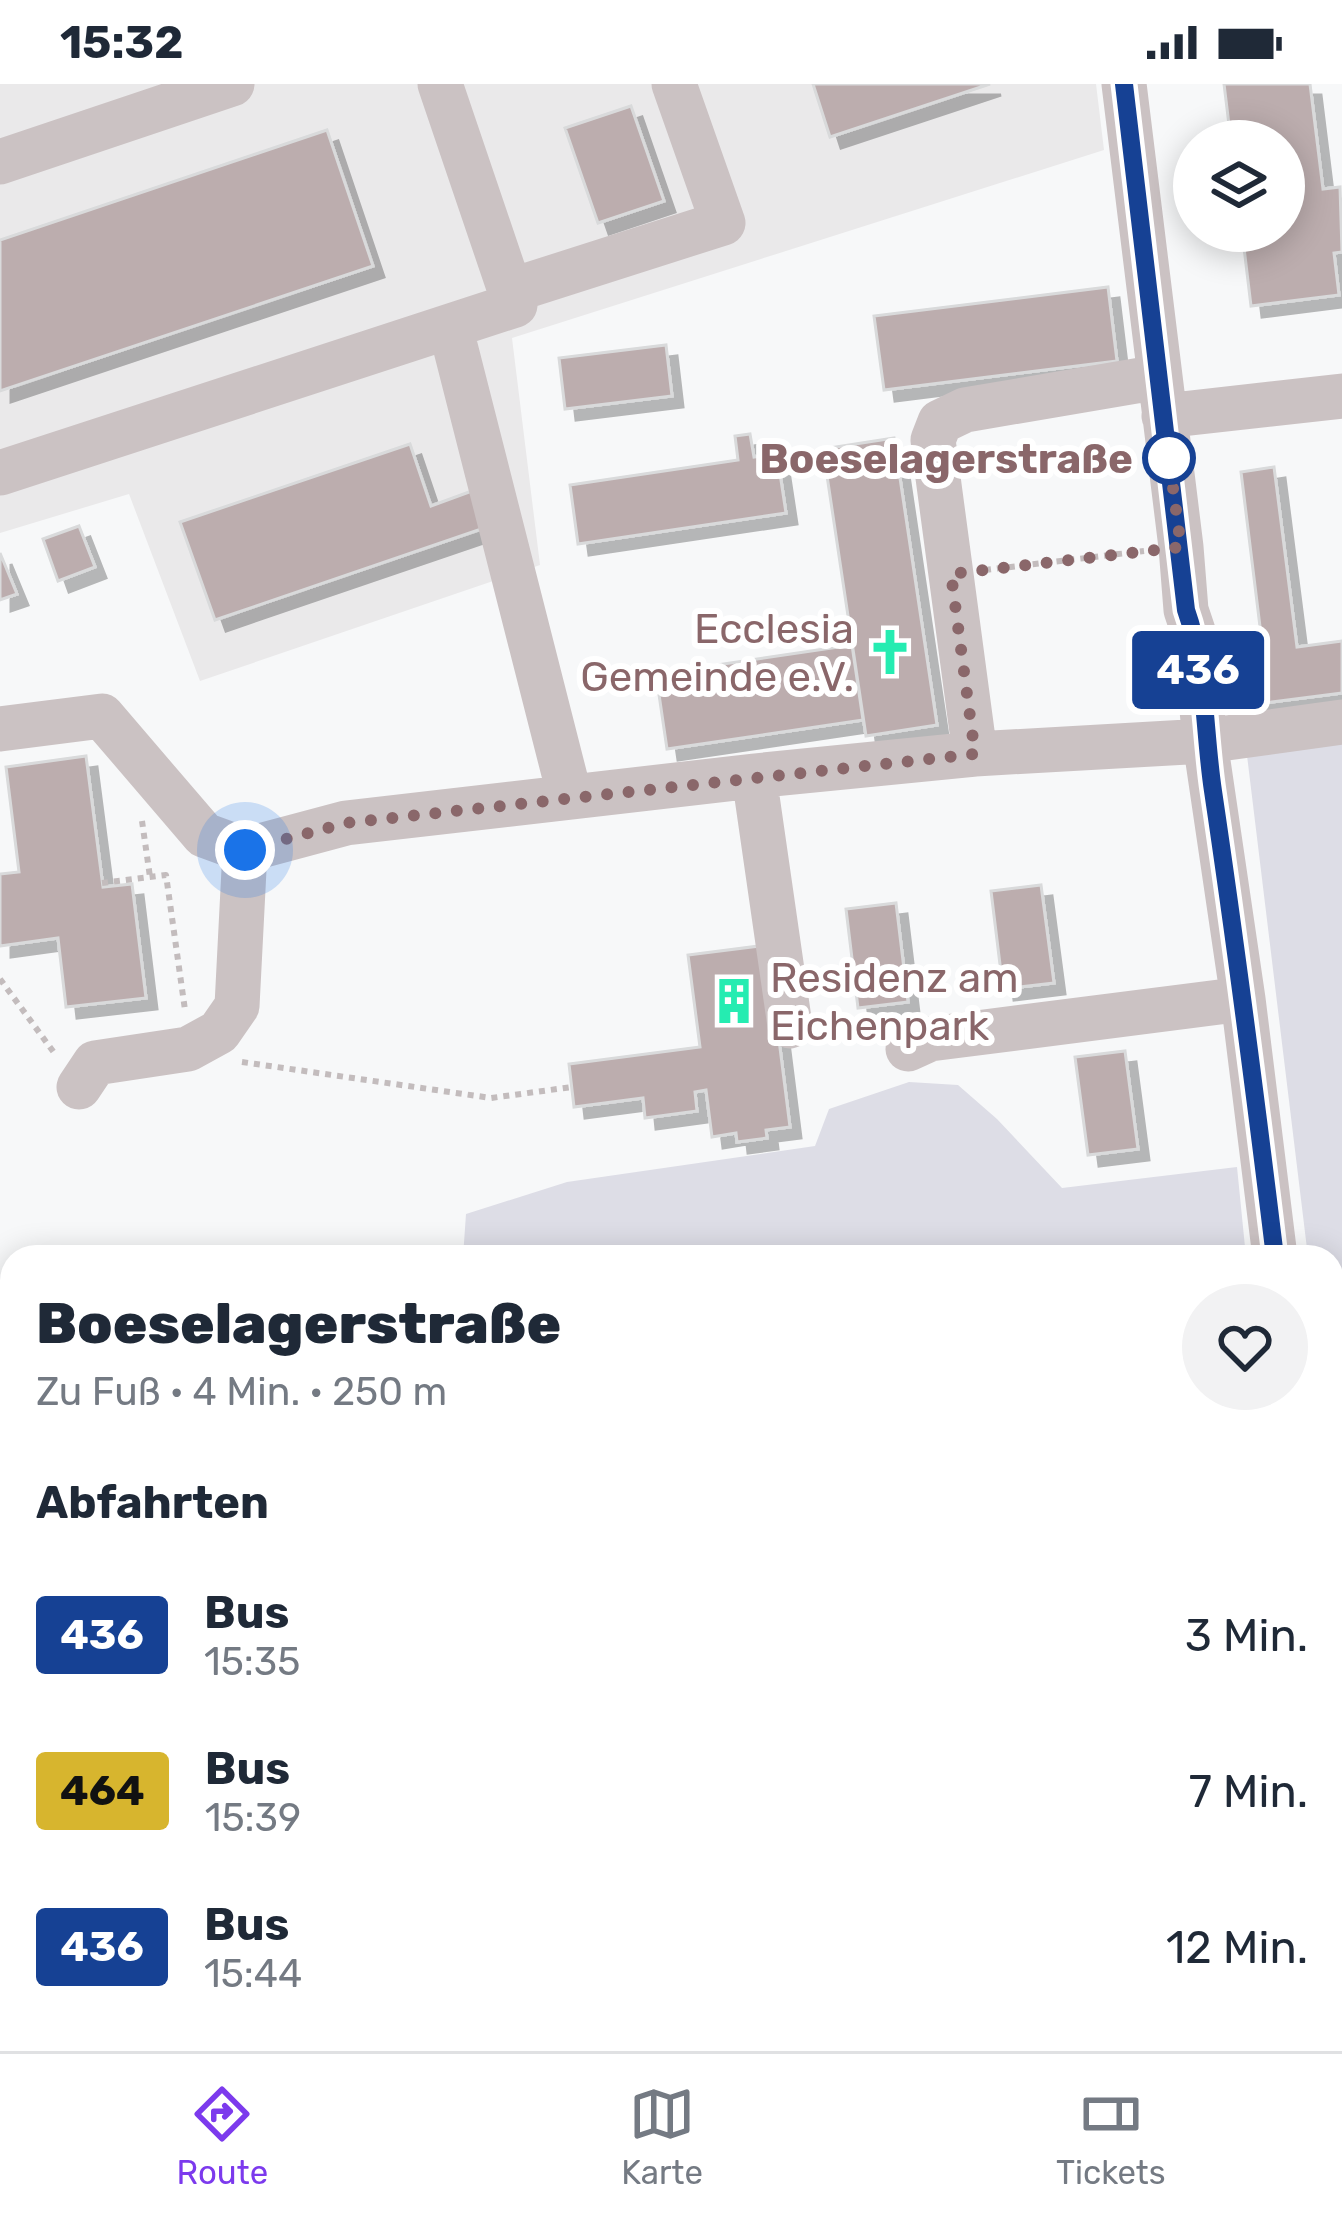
<!DOCTYPE html>
<html lang="de">
<meta charset="utf-8">
<style>
body{margin:0;font-family:Rubik,sans-serif;background:#f2f2f3;color:#1f2937;height:100vh;display:flex;flex-direction:column;font-size:45px;white-space:nowrap}
*{box-sizing:border-box;margin:0}
p{font-size:39px;color:#747a83}
.icon{flex:none;width:66px;height:66px;fill:none;stroke:currentColor;stroke-width:2;stroke-linecap:round;stroke-linejoin:round}
.map{position:relative;flex:1;overflow:hidden}
.details{position:absolute;left:0px;top:1161px;width:1344px;height:807px;display:flex;flex-direction:column;background:#fff;border-radius:36px 36px 0 0;box-shadow:0 6px 30px #0003}
.details>*{flex:none}
.badge{padding:0 24px;border-radius:9px;font-size:42px;line-height:78px}
.buttons{position:absolute;left:1173px;top:36px;display:grid;gap:24px}
.buttons a{display:grid;place-items:center;width:132px;height:132px;border-radius:50%;background:#fff;box-shadow:0 6px 30px #0003;font-size:60px}
.you{position:absolute;width:60px;height:60px;margin:-30px;border:9px solid #fff;border-radius:50%;background:#1a73e8;box-shadow:0 0 0 18px #1a73e833}
.map>.badge{position:absolute;translate:-50% -50%;box-shadow:0 0 0 6px #fff}
h2{padding:0 36px;font-size:45px;line-height:108px}
.round{display:grid;place-items:center;flex:none;width:126px;height:126px;border-radius:63px;background:#f2f2f3}
.head{display:flex;align-items:center;justify-content:space-between;height:204px;padding:0 36px}
h1{font-size:57px;font-weight:800;line-height:90px}
ul{padding:0;list-style:none}
li{display:flex;align-items:center;gap:36px;height:156px;padding:0 36px}
li div{flex:1}
li b{display:block;font-size:45px}
li em{font-style:normal}
li .badge{min-width:132px;font-weight:700;text-align:center}
.status{display:flex;justify-content:space-between;align-items:center;height:84px;padding:0 60px;background:#fff;direction:ltr}
.status svg{height:33px;fill:currentColor}
.tabs{display:flex;justify-content:space-around;align-items:center;height:168px;border-top:3px solid #e0e1e3;background:#fff;font-size:33px;color:#747a83}
.tabs a{display:grid;justify-items:center;gap:6px}
.tabs .active{color:#7c3aed}
.map>svg:first-child{display:block}
.built{fill:#eae9ea}
.green{fill:#dddde6}
.building{fill:#bcadae;stroke:#d9dadb;stroke-width:3;filter:url(#shadow)}
.lines{fill:none;stroke-linecap:round;stroke-linejoin:round}
.major-casing{stroke:#c1b8b8;stroke-width:63}
.path{stroke:#c3bcbd;stroke-width:6;stroke-dasharray:6 6;stroke-linecap:butt}
.minor{stroke:#cbc2c3;stroke-width:45}
.major{stroke:#fff;stroke-width:57}
.line-casing{stroke:#fff;stroke-width:27}
.line{stroke:#164194;stroke-width:18}
.walk{stroke:#8a676a;stroke-width:12;stroke-dasharray:0 21.6}
.stop-dot{fill:#fff;stroke:#164194;stroke-width:6}
.labels{text-anchor:middle;stroke-width:12;stroke-linejoin:round;paint-order:stroke}
.stop-label{font-size:42px;font-weight:bold;fill:#8a676a;stroke:#fff;text-anchor:end}
.poi-label{font-size:42px;fill:#8a676a;stroke:#fff;text-anchor:end}
</style>
<div class="status"><b>15:32</b><svg viewBox="0 0 49 12"><path d="M0 12V9h3v3zM5 12V6h3v6zM10 12V3h3v9zM15 12V0h3v12zM26 1h20v11H26zM47 4h2v5h-2z"/></svg></div>
<div class="map">
<svg width="1342" height="1967" viewBox="0 0 1342 1967">
<defs>
<filter id="shadow"><feDropShadow dx="11" dy="11" stdDeviation="0" flood-color="#0004"/></filter>
</defs>
<rect width="100%" height="100%" fill="#f7f8f9"/>
<path class="built" d="M0,0H1096L1104,66L512,254L540,481L200,597L129,410L0,449Z"/>
<path class="green" d="M1342,644V1450L1332,1368V1173H1308L1245,655Z
M909,998L958,1001L997,1035L1062,1104L1237,1083L1246,1173H463L466,1130L567,1098L815,1062L829,1025Z
M12,1390V1873L0,1860V1393Z
M90,1956H1332L1333,1967H100Z"/>
<path class="building" d="M813,0H990L830,53Z
M1224,0H1310L1323,105L1340,103L1342,168L1334,169L1339,211L1251,222L1242,147H1284V57H1231Z
M631,22L664,117L598,139L565,44Z
M327,46L373,182L0,307V156Z
M1108,203L1117,277L884,306L874,232Z
M666,261L672,312L565,325L559,274Z
M750,350L754,373L777,370L786,429L578,460L570,401L738,376L735,352Z
M894,354L937,641L866,652L823,365Z
M410,360L431,422L480,404L493,441L215,536L180,438Z
M1274,383L1297,563L1342,557V609L1240,622L1234,571L1263,567L1241,388Z
M79,442L95,483L58,497L43,455Z
M0,469L17,510L0,516Z
M852,561L863,636L667,665L656,590Z
M86,672L103,803L132,800L146,914L66,923L58,854L0,862V790L19,788L6,683Z
M1041,801L1054,899L1003,905L991,807Z
M896,819L908,918L858,924L846,825Z
M767,861L790,1043L766,1046L767,1054L737,1058L736,1049L712,1053L706,1006L695,1008L697,1027L645,1034L643,1014L574,1023L569,980L700,963L688,871Z
M1125,967L1138,1065L1088,1071L1075,973Z"/>
<g class="lines">
<defs>
<path id="major" d="M0,1963L3,1967"/>
</defs>
<use href="#major" class="major-casing"/>
<path class="path" d="M985,486L1144,467
M142,737L150,793
M102,799L166,791L185,926
M0,895L55,970
M242,978L491,1014L572,1003"/>
<path class="minor" d="M1124,0L1181,463L1186,526L1195,553L1205,657L1243,915L1275,1173
M0,78L232,0
M510,207L723,139L674,0
M450,242L570,713
M1164,332L1342,312
M0,389L515,221L440,0
M0,645L102,632L204,751L245,766
M975,670L933,356L940,338L965,326L1159,293
M754,692L790,942
M908,965L930,955L1243,915
M79,1003L95,979L188,965L219,948L237,922L245,766L346,739L754,692L975,670L1205,657L1342,638
M1332,1637L1342,1714"/>
<use href="#major" class="major"/>
</g>
<g class="lines">
<defs>
<path id="line" d="M1124,0L1186,526C1206,582 1204,648 1213,707C1236,862 1256,1017 1275,1173"/>
</defs>
<use href="#line" class="line-casing"/>
<use href="#line" class="line"/>
<path class="walk" d="M245,766L346,739L975,670L951,490L1181,463L1169,374"/>
</g>
<defs>
<symbol id="church-bare" viewBox="-9 -9 18 18"><path d="M-1.2-6h2.4v3.5h3.3v2.4h-3.3V6h-2.4V-.1h-3.3v-2.4h3.3Z" fill="#25ecb1" stroke="#fff" stroke-width="2.5" paint-order="stroke"/></symbol>
<symbol id="building-bare" viewBox="-9 -9 18 18"><path d="M-4-6H4V6H1V3H-1V6H-4ZM-2.5-4.3h1.7v1.8h-1.7ZM.8-4.3h1.7v1.8H.8ZM-2.5-1h1.7V.8h-1.7ZM.8-1h1.7V.8H.8Z" fill="#25ecb1" stroke="#fff" stroke-width="2.5" paint-order="stroke"/></symbol>
</defs>
<g fill-rule="evenodd">
<use href="#church-bare" x="857" y="535" width="66" height="66"/>
<use href="#building-bare" x="701" y="884" width="66" height="66"/>
</g>
<circle class="stop-dot" cx="1169" cy="374" r="24"/>
<g class="labels">
<g class="stop-label">
<text x="1133" y="389">Boeselagerstraße</text>
</g>
<g class="poi-label">
<text x="854" y="559">Ecclesia<tspan x="854" dy="48">Gemeinde e.V.</tspan></text>
<text x="770" y="908" text-anchor="start">Residenz am<tspan x="770" dy="48">Eichenpark</tspan></text>
</g>
</g>
</svg>
<div class="buttons">
<a><svg class="icon" aria-label="layers" viewBox="0 0 24 24"><path d="M12 4l9 5-9 5-9-5zM3 14l9 5 9-5"/></svg></a>
</div>
<div class="you" style="left:245px;top:766px"></div>
<b class="badge" style="left:1198px;top:586px;background:#164194;color:#fff">436</b>
<section class="details">
<div class="head"><div><h1>Boeselagerstraße</h1><p>Zu Fuß · 4 Min. · 250 m</p></div><a class="round"><svg class="icon" aria-label="heart" viewBox="0 0 24 24"><path d="M12 20l-8-8c-3-5 5-10 8-4 3-6 11-1 8 4z"/></svg></a></div>
<h2>Abfahrten</h2>
<ul>
<li><span class="badge" style="background:#164194;color:#fff">436</span><div><b>Bus</b><p>15:35</p></div><em>3 Min.</em></li>
<li><span class="badge" style="background:#d7b52e;color:#111">464</span><div><b>Bus</b><p>15:39</p></div><em>7 Min.</em></li>
<li><span class="badge" style="background:#164194;color:#fff">436</span><div><b>Bus</b><p>15:44</p></div><em>12 Min.</em></li>
</ul>
</section>
</div>
<nav class="tabs">
<a class="active"><svg class="icon" aria-label="directions" viewBox="0 0 24 24"><path d="M12 3l9 9-9 9-9-9zM9 14v-3h6M13 9l2 2-2 2"/></svg>Route</a>
<a><svg class="icon" aria-label="map" viewBox="0 0 24 24"><path d="M3 6l6-2 6 2 6-2v14l-6 2-6-2-6 2zM9 4v14M15 6v14"/></svg>Karte</a>
<a><svg class="icon" aria-label="tickets" viewBox="0 0 24 24"><path d="M3 7h18v10H3zM15 7v10"/></svg>Tickets</a>
</nav>
